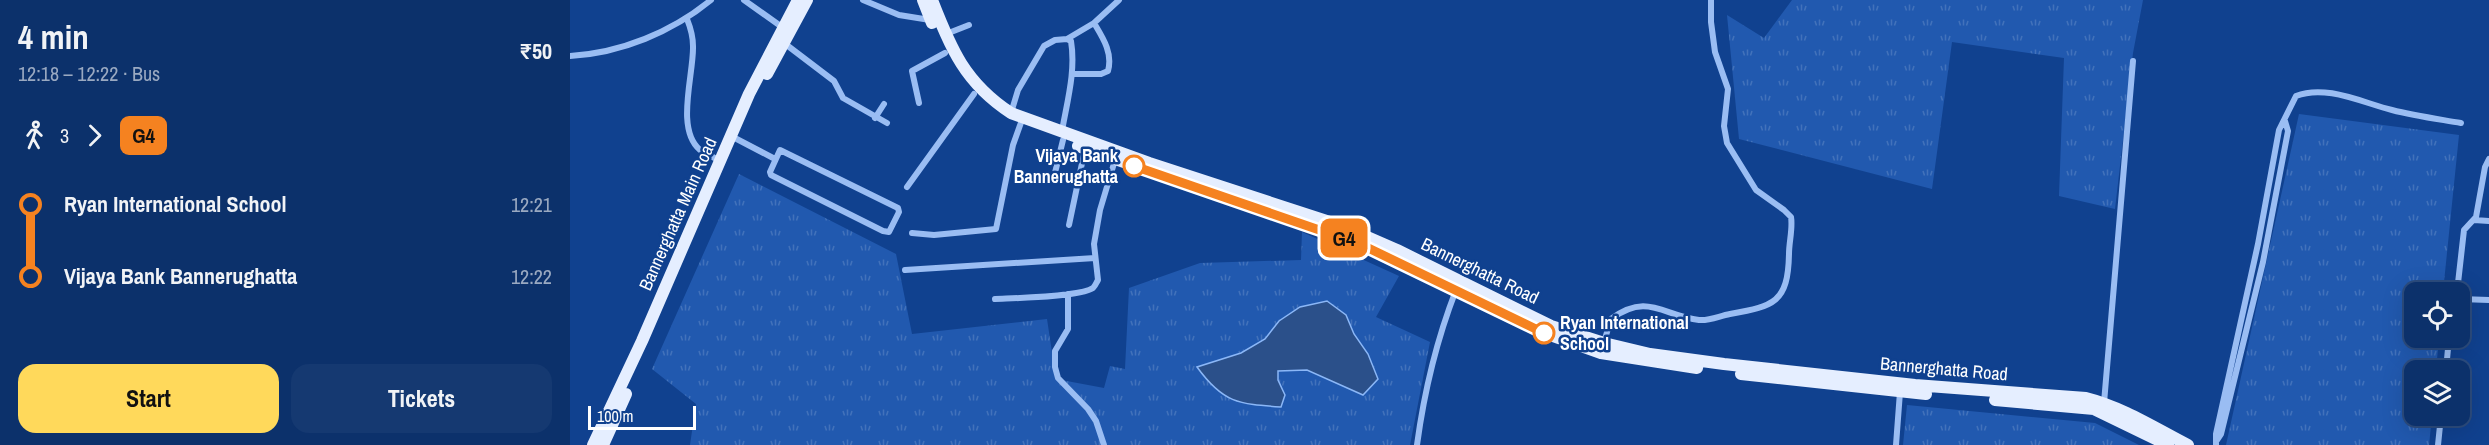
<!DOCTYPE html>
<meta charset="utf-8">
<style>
body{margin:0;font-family:"Archivo Narrow",sans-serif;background:#153971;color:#f1f3f6;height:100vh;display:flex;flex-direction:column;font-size:22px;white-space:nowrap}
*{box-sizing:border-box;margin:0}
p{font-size:20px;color:#9aa9c1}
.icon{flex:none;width:33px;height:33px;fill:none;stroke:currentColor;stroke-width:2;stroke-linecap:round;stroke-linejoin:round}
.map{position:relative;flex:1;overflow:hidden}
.details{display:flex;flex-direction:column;background:#0c316b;width:570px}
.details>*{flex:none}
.badge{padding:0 12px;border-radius:9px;font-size:21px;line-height:39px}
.buttons{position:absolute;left:1834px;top:282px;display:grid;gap:12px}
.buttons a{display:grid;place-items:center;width:66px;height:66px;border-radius:12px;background:#0c316b;box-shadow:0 6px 24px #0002,0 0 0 2px #2c4c7e;font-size:30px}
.scale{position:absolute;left:18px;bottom:15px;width:108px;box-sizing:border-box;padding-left:6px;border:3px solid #fff;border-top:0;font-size:16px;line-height:21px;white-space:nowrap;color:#fff;-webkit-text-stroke:4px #10418f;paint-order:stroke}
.map>.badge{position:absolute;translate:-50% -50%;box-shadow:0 0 0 3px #fff}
.legs{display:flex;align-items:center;gap:9px;height:66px;padding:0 18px;font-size:20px}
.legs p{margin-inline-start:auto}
.overview{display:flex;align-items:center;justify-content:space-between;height:102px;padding:0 18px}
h1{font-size:33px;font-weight:700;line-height:45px}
.primary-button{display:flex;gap:12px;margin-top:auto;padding:12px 18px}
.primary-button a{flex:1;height:69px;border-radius:18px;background:#ffd95b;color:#111;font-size:24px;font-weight:700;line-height:69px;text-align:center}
.primary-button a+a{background:#153971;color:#f1f3f6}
ul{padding:0 18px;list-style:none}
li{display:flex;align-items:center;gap:21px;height:72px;font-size:22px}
li i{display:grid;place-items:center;width:9px;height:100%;margin:0 8px;background:currentColor}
li i::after{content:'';width:15px;height:15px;margin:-8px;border:4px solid;border-radius:50%;background:#0c316b}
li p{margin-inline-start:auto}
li:first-child i{background:linear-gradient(#0000 50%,currentColor 0)}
li:last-child i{background:linear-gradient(currentColor 50%,#0000 0)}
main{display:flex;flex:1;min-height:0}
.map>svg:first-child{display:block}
.grass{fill:url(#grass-tufts)}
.water{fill:#2b508a;stroke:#8bb7f7;stroke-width:1.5}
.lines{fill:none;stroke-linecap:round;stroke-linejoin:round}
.minor{stroke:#9abdf3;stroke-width:6}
.primary{stroke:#e5eeff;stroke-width:12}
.line-1-casing{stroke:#fff;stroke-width:14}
.line-1{stroke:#f58220;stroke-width:9}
.stop-1-dot{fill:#fff;stroke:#f58220;stroke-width:3}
.labels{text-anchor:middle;stroke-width:5;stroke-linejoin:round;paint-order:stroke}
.stop-label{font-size:18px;font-weight:bold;fill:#fff;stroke:#10418f;text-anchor:end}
.street-label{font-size:18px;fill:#fff;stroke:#10418f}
</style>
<main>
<section class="details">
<div class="overview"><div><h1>4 min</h1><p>12:18 – 12:22 · Bus</p></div><b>₹50</b></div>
<div class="legs"><svg class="icon" aria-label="walk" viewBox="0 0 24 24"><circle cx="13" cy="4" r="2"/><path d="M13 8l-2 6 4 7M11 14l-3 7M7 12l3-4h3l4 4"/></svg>3<svg class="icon" aria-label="forward" viewBox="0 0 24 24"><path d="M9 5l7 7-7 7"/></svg><b class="badge" style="background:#f58220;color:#111">G4</b></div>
<ul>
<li><i style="color:#f58220"></i><b>Ryan International School</b><p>12:21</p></li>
<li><i style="color:#f58220"></i><b>Vijaya Bank Bannerughatta</b><p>12:22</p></li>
</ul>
<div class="primary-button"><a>Start</a><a>Tickets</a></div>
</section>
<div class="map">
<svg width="1919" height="445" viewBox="0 0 1919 445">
<defs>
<pattern id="grass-tufts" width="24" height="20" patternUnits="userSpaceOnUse" patternTransform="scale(1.5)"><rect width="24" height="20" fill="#2159af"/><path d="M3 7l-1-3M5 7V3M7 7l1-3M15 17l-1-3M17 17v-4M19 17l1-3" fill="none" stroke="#4272bb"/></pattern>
</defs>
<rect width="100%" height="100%" fill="#10418f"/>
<path class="grass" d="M1222,0H1573L1563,53L1545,209L1489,196L1494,58L1382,42L1362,189L1169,139L1157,15L1194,38Z
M1729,114L1889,135L1873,292H1845V338H1869L1866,370H1845V416H1862L1859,445H1656Z
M169,174L326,254L342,334L477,319L486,379L534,388L540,366L555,369L559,288L630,263L731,260L732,232L829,276L806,317L860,342L840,445H120L126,404L82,369Z
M1337,405L1525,423L1569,445H1333Z"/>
<path class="water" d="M757,301L776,315L784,334L798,354L808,379L793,395L737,370L708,371V380L715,395L711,407C668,404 653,403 627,367L671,353L695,339L709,321L730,307Z"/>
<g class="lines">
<path class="minor" d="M174,0L212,27
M293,0L329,15L360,20
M117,19C121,29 123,36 123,46C124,74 105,129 130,150C135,154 144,157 150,161
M376,34L399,25
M497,39L524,23L549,0
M214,43L264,81L273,98L317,123
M0,56C51,53 102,32 141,0
M502,74H531L538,71C543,53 533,38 524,23
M349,103L342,71L375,53
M441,113L448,90L474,46L485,40L497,39L501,41C506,71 497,102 492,131
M305,118L314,104
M161,136L205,159
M210,150L328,208L329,212L319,232L313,231L201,175L200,172Z
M483,181L493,140
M337,187L404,94
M1904,220L1919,221
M499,225L515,149
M342,233L364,235L426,229L443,145L453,117
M335,270L525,258
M1887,292L1894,230L1906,217L1915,167L1919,159
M498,294V329L485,351V367L488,378L518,409L526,421L534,445
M425,299C445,298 509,297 523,288C526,285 526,283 528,280L524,244L530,210L545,160
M1890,299L1919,300
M1034,342L1041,319C1078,292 1093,316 1129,320C1140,321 1149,316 1160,314C1204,306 1218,303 1219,254C1219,242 1223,228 1221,217L1214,210L1186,190L1157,143L1154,126L1158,89L1145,52L1141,22V0
M1876,370L1879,338
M1534,403L1563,61
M1647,440L1651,434L1693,262L1718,131L1715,121
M847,445C854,393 867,339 886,290
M1326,445L1330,392
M1646,445V434L1688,244L1709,130L1726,96C1756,84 1793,103 1822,110C1845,116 1868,119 1891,123
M1868,445L1871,416"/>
<path class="primary" d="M353,0L362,23
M362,0C381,49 395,83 441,113L579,163L772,226L827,250L981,326L1034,343L1080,354L1154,364L1345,385L1516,398C1552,407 1585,428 1618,445
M197,74L237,0
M508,146L790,244L919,305
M935,313L972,332L1031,353L1127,368
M1171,374L1356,394
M1425,400L1524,409L1598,445
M23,445L72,341L179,94L228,0
M33,445L56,394"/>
</g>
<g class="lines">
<defs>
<path id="line-1" d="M564,166L790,244L974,333"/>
</defs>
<use href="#line-1" class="line-1-casing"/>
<use href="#line-1" class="line-1"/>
</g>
<g class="stop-1-dot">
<circle cx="564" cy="166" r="10"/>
<circle cx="974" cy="333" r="10"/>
</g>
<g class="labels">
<g class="stop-label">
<text x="548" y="162">Vijaya Bank<tspan x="548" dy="21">Bannerughatta</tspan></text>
<text x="990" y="329" text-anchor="start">Ryan International<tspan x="990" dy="21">School</tspan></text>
</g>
<g class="street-label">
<text transform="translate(108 214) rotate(-66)" y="6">Bannerghatta Main Road</text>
<text transform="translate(910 271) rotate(26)" y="6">Bannerghatta Road</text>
<text transform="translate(1374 369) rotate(5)" y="6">Bannerghatta Road</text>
</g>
</g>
</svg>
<div class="buttons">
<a><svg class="icon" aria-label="locate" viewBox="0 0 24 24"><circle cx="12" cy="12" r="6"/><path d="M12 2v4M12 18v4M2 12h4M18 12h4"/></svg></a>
<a><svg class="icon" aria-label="layers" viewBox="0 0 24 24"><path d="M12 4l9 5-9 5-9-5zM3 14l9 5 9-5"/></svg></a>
</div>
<div class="scale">100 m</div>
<b class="badge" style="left:774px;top:238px;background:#f58220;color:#111">G4</b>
</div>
</main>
